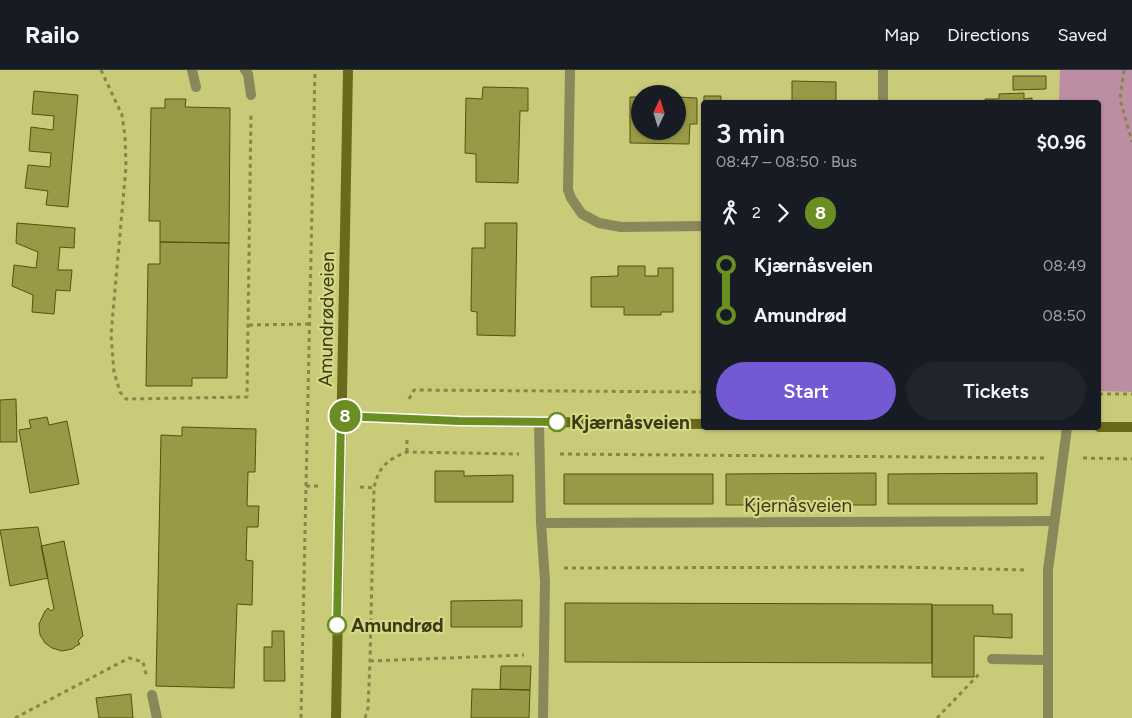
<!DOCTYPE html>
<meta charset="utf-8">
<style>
body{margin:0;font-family:Figtree,sans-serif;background:#20242c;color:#f1f3f6;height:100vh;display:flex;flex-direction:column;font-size:19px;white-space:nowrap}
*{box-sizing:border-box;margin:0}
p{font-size:16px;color:#9ea1a6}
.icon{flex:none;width:28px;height:28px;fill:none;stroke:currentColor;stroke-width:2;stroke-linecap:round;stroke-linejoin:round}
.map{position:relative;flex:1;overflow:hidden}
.drawer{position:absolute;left:701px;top:30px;width:400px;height:330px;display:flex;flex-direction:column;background:#171b24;border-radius:5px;box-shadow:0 1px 4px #0004}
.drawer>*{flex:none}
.badge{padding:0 10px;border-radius:16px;font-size:18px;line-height:32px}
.needle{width:32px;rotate:4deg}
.buttons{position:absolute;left:631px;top:15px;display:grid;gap:10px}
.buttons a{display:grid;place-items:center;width:55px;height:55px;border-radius:50%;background:#171b24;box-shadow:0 1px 4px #0004;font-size:25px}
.map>.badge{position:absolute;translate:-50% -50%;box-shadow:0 0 0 2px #fff}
.legs{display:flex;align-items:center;gap:8px;height:55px;padding:0 15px;font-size:16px}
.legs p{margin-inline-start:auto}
.summary{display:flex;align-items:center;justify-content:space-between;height:85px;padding:0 15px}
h1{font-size:28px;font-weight:600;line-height:38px}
.primary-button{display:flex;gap:10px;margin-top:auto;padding:10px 15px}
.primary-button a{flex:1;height:58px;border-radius:30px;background:#7359d3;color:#fff;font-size:20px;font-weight:600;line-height:58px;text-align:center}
.primary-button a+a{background:#20242c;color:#f1f3f6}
ul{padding:0 15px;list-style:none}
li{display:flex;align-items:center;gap:18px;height:50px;font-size:19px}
li i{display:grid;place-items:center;width:8px;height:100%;margin:0 6px;background:currentColor}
li i::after{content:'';width:12px;height:12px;margin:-6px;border:4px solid;border-radius:50%;background:#171b24}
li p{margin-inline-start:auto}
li:first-child i{background:linear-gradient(#0000 50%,currentColor 0)}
li:last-child i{background:linear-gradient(currentColor 50%,#0000 0)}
header{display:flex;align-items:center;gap:30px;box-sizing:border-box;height:70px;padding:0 25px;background:#171b24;border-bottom:1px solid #363941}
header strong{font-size:24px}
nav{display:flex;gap:28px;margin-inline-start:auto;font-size:18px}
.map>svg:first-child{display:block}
.green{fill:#bd8da4}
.building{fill:#999946;stroke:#535310}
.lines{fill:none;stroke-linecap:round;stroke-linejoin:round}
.path{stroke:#86874a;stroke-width:3;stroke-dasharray:4 4;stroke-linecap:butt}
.lane{stroke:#88885a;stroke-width:10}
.street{stroke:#88885a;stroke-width:10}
.secondary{stroke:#6b6a1c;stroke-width:10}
.line-1-casing{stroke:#fff;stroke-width:11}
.line-1{stroke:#6b8e23;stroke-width:8}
.stop-1-dot{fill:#fff;stroke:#6b8e23;stroke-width:2.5}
.labels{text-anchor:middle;stroke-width:4.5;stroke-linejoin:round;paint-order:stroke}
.street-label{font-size:19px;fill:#3a3a17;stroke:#d7d885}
.stop-label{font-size:19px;font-weight:bold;fill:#3a3a17;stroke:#d7d885;text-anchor:start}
</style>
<header>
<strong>Railo</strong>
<nav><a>Map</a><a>Directions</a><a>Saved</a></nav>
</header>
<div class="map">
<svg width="1132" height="648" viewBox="0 0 1132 648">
<rect width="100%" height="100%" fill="#cacb78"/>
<path class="green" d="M1060,0H1132V322L1099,321V32H1059Z"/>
<path class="building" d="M1013,6H1046V19L1013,20Z
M792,11L836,12V30L831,31V32H792Z
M483,17L528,18V41H520L518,113L476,112V84L465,83L466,28L482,29Z
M34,21L78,25L68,137L46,135L48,121L25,118L28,95L50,97L51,83L29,81L31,57L53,60L54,46L32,44Z
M1024,23V29L1032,28V32H985V29H999V24Z
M704,26H721V32H704V56H703Z
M630,27H640V61H678V27L697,28V54H690L689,74L630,73Z
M165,29H186L185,37L230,38L229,173L160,172V151H149L151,38H165Z
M17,153L75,158L74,178L60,177L58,200H72L70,221L56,220L54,244L32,242L33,225L12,216L14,195L36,198L38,182L16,173Z
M485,153H517L515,266L477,265V242L471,241L472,178H485Z
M160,172L229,173L227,308H192V316H146L148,194H160Z
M618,196H645V206H658V198H673V242H661V245H624V237H591V207L618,206Z
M16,329L17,372H0V330Z
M47,347L49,355L67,351L79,414L30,423L19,360L31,358L29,350Z
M182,357L256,359L255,402H248L247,436H259L258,457H247L246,490L253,491L252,535L237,534L234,618L156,616L161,365L182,366Z
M435,401H464V406L513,405V432H435Z
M876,403V435H726V404Z
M1037,403V434H888V404Z
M564,404H713V434H564Z
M38,457L48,508L10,516L0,460Z
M64,471L83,566L78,571L80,574L76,576L72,579L62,581L52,578L45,573L40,565L39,554L45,541L48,538L51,541L54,539L41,476Z
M522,530V557H451V531Z
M565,533L932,534V593L565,592Z
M932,535H993V544H1012V568L974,566V607H932Z
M272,561H284L285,611H264V577H272Z
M501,596H531L530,620L500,619Z
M472,619L530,620L529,648H471Z
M131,624L133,648H99L96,628Z"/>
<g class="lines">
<path class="path" d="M101,0L122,45L125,66L126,97L111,265L114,302L120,322L126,329L247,327L251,44
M1124,0L1120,29L1132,72
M249,255L310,254
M1099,324H1132
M409,329L414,320L704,322
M407,382V368
M560,384L1044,388
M1083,388L1132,389
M306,416H321
M360,417L374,418
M564,498L899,497L1027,500
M370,591L524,585
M15,648L129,588L143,592L147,608
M301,648L315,0
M365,648L368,638L370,591L374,418C379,396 387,390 407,382L519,384
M937,648L980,603"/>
<path class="lane" d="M192,0L196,17
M245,0L248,4L251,25
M541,453L1054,451
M992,589L1048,590"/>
<path class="street" d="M570,0L568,120L571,128L582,144L599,153L621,157L704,156
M883,0V32
M539,352L541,453L545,511L543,648
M152,625L157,648
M1048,648V500L1067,358"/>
<path class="secondary" d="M341,346L459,351L704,354
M1099,357H1132
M336,648L348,0"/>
</g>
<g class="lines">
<defs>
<path id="line-1" d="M337,555L341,346L459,351L557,352"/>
</defs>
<use href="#line-1" class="line-1-casing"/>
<use href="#line-1" class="line-1"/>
</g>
<g class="stop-1-dot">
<circle cx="557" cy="352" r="9"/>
<circle cx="337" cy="555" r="9"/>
</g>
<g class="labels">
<g class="street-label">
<text transform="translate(326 249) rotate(-89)" y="7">Amundrødveien</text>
<text x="798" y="442">Kjernåsveien</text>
</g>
<g class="stop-label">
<text x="571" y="359">Kjærnåsveien</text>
<text x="351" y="562">Amundrød</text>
</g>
</g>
</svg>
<div class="buttons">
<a><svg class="needle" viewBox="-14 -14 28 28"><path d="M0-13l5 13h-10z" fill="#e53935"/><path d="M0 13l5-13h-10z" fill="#9ea1a6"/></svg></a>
</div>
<b class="badge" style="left:345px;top:346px;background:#6b8e23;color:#fff">8</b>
<section class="drawer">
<div class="summary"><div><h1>3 min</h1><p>08:47 – 08:50 · Bus</p></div><b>$0.96</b></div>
<div class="legs"><svg class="icon" aria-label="walk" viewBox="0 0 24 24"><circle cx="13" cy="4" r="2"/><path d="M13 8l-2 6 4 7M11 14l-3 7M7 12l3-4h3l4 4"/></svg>2<svg class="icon" aria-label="forward" viewBox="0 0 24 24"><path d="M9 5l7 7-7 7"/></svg><b class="badge" style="background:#6b8e23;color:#fff">8</b></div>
<ul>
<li><i style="color:#6b8e23"></i><b>Kjærnåsveien</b><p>08:49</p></li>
<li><i style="color:#6b8e23"></i><b>Amundrød</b><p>08:50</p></li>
</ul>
<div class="primary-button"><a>Start</a><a>Tickets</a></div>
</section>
</div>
